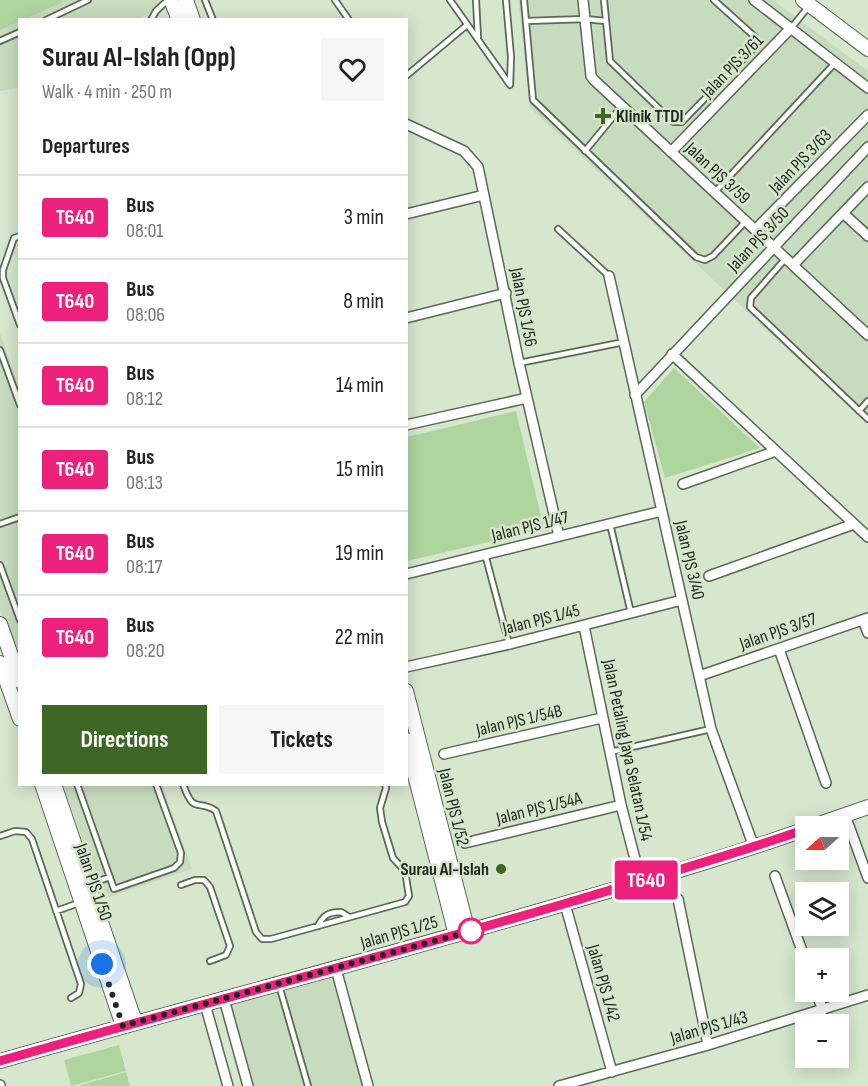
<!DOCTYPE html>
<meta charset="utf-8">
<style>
body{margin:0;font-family:"Sofia Sans Condensed",sans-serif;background:#f6f6f6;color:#222;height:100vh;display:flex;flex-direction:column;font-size:22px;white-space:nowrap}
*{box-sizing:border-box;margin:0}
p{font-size:20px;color:#767676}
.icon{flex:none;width:33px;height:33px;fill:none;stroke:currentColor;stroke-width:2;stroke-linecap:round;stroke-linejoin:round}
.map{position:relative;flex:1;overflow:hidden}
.details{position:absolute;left:18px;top:18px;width:390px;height:768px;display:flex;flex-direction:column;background:#fff;border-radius:0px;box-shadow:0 3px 15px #0003}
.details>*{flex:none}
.badge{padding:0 12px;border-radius:4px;font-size:21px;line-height:39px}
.needle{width:39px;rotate:249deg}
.buttons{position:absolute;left:795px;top:816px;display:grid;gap:12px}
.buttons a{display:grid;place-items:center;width:54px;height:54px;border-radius:0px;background:#fff;box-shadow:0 3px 15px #0003;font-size:30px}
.you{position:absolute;width:30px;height:30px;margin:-15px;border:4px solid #fff;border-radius:50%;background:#1a73e8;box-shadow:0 0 0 9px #1a73e833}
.map>.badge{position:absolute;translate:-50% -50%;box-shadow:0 0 0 3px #fff}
h2{padding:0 24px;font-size:22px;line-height:54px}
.round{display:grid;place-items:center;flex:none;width:63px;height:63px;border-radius:0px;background:#f6f6f6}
.headline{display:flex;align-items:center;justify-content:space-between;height:102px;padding:0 24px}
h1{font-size:28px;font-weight:700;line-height:45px}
.button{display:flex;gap:12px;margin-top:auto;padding:12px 24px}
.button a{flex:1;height:69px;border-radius:0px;background:#3c6725;color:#fff;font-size:24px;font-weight:700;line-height:69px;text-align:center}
.button a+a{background:#f6f6f6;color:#222}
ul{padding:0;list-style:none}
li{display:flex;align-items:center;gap:18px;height:84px;padding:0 24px;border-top:2px solid #e0e0e0}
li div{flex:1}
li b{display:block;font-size:22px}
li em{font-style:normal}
li .badge{min-width:66px;font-weight:700;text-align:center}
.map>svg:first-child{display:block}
.built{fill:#c7dcbe}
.green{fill:#afd59e}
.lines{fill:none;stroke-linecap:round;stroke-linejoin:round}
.lane-casing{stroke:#5a6954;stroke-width:8}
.street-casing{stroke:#5a6954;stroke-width:12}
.secondary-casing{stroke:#5a6954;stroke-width:16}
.lane{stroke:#fff;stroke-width:4.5}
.street{stroke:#fff;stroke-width:9}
.secondary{stroke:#fff;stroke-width:14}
.line-casing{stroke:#fff;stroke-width:14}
.line{stroke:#ed207b;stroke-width:9}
.walk{stroke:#21281f;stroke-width:6;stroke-dasharray:0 10.8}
.poi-dot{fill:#3c6725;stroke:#d6e7ce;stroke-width:2}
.stop-dot{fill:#fff;stroke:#ed207b;stroke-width:3}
.labels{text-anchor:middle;stroke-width:5;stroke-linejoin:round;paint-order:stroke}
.street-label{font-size:18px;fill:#21281f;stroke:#d6e7ce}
.poi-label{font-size:18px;font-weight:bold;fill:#21281f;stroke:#d6e7ce;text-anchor:start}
</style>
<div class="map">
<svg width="868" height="1086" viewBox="0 0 868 1086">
<rect width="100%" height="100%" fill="#d6e7ce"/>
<path class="built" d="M0,0H159L162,5L139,19L20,20L19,88L0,91Z
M518,0H773L868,71V425L530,108Z
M0,333L19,387V664L0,610Z
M63,785H162L192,869L104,899Z
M332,977L362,1086H253L229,1004Z"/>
<path class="green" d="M0,0H63V2L0,30Z
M674,368L760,448L665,478L644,402Z
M516,411L544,529L407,561V437Z
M119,1045L126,1071L71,1086L64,1060Z
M126,1072L130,1086H78Z"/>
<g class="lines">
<defs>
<path id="lane" d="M205,0L213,20
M335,0L349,20
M450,0L510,85L511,57L506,0
M476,0L478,38
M524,0L533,100L696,257L705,260L713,256L746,221
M604,0L610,61L673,122H682L756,46L755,37L714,0
M46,20L88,0
M151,20L156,11L168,0
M526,21L585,19L605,21
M792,27L809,6
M0,41L20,32
M406,76L467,25
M585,151L622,106
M715,192L835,63
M558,229L609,276
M20,236L14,238L3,270V278L20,325
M786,258L751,298L750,307L868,419
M0,350L20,405
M519,363L624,342
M859,411L868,401
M0,524L20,517
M610,524L631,613
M485,554L509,644
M0,565L20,620
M610,752L711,729
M77,784L114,889L174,868L180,862L181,853L156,784
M183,784C194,816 198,798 216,811L256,932L262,939H271L405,902L409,896L405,871L393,858L382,822L380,808L386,788L385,784
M0,836L15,831L26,832L32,839L81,984L79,993L71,998
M90,884L110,877
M181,885L195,880H204L210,887L230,946L226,955L210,961
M56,911L79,903
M318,926C323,915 329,912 341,912L349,917
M279,985L308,1086"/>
<path id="street" d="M583,0L591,76L594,80L868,335
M754,0L868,88
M406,124L464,151L478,167L519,363L559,536
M671,152L791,28
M843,213L868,236
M406,214L484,195
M755,230L868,115
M793,265L868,187
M609,276L711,729L754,847
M406,318L506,293
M672,354L868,537
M635,395L868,147
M406,425L527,398
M683,484L776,451
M406,574L662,511
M709,576L854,524
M863,620L868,633
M584,626L621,805L641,882
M779,649L826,783
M406,667L510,644L682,600
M699,676L868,618
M444,754L602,718
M845,815L868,878
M465,843L621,805
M775,876L806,962
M678,899L708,1045
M565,904L612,1072
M336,969L368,1086
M816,992L823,1010
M224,999L248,1086
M205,1004L228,1086
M0,1085V1086
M559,1086L708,1045L868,995"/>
<path id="secondary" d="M171,0L179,20
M186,0L193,20
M803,0L868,49
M0,624L20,681
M0,663L20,719
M406,691L468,932
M406,740L456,935
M42,784L123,1026
M54,784L135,1022
M813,826L868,807
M0,1061C189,1007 379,958 567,903C647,880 727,857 806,829"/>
</defs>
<use href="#lane" class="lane-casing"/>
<use href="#street" class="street-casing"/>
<use href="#secondary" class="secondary-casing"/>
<use href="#lane" class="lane"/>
<use href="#street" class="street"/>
<use href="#secondary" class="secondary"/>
</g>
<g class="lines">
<defs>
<path id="line" d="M0,1061C189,1007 379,958 567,903C647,879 727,857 806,829"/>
</defs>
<use href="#line" class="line-casing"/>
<use href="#line" class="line"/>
<path class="walk" d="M102,964L123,1026L471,931"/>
</g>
<g class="poi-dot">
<path d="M600 107h6v6h6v6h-6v6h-6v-6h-6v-6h6z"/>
<circle cx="501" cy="869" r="6"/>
</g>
<circle class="stop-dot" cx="471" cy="931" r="12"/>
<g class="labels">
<g class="street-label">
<text transform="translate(732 66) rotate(-46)" y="6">Jalan PJS 3/61</text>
<text transform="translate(800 161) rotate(-46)" y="6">Jalan PJS 3/63</text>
<text transform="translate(718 173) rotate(43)" y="6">Jalan PJS 3/59</text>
<text transform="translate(758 239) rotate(-47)" y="6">Jalan PJS 3/50</text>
<text transform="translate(524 307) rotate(79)" y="6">Jalan PJS 1/56</text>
<text transform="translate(530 526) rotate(-14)" y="6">Jalan PJS 1/47</text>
<text transform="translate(690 560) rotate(77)" y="6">Jalan PJS 3/40</text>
<text transform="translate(541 619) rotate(-14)" y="6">Jalan PJS 1/45</text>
<text transform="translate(778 631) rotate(-19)" y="6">Jalan PJS 3/57</text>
<text transform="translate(519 720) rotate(-13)" y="6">Jalan PJS 1/54B</text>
<text transform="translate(628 750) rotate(78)" y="6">Jalan Petaling Jaya Selatan 1/54</text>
<text transform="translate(454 807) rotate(76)" y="6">Jalan PJS 1/52</text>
<text transform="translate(539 808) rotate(-14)" y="6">Jalan PJS 1/54A</text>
<text transform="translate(94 882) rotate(71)" y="6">Jalan PJS 1/50</text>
<text transform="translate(399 932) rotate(-16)" y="6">Jalan PJS 1/25</text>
<text transform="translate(604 983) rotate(74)" y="6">Jalan PJS 1/42</text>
<text transform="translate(709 1027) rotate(-16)" y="6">Jalan PJS 1/43</text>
</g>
<g class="poi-label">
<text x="616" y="122">Klinik TTDI</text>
<text x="489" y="875" text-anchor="end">Surau Al-Islah</text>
</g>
</g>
</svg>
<div class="buttons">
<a><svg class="needle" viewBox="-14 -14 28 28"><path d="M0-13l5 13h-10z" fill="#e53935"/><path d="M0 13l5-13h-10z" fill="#767676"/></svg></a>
<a><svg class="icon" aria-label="layers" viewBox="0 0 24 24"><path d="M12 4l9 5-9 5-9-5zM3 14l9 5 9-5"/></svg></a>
<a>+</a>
<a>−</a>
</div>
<div class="you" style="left:102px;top:964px"></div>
<b class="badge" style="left:646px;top:880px;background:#ed207b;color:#fff">T640</b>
<section class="details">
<div class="headline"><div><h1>Surau Al-Islah (Opp)</h1><p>Walk · 4 min · 250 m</p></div><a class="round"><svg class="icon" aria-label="heart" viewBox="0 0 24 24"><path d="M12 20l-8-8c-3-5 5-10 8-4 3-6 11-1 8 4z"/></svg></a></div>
<h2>Departures</h2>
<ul>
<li><span class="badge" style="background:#ed207b;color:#fff">T640</span><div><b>Bus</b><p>08:01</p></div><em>3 min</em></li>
<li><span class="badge" style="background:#ed207b;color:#fff">T640</span><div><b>Bus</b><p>08:06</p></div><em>8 min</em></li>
<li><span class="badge" style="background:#ed207b;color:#fff">T640</span><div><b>Bus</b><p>08:12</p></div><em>14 min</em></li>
<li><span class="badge" style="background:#ed207b;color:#fff">T640</span><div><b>Bus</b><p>08:13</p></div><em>15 min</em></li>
<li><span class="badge" style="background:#ed207b;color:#fff">T640</span><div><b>Bus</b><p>08:17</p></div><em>19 min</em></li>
<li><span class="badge" style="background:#ed207b;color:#fff">T640</span><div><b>Bus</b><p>08:20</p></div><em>22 min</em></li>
</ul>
<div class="button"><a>Directions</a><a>Tickets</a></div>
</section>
</div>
